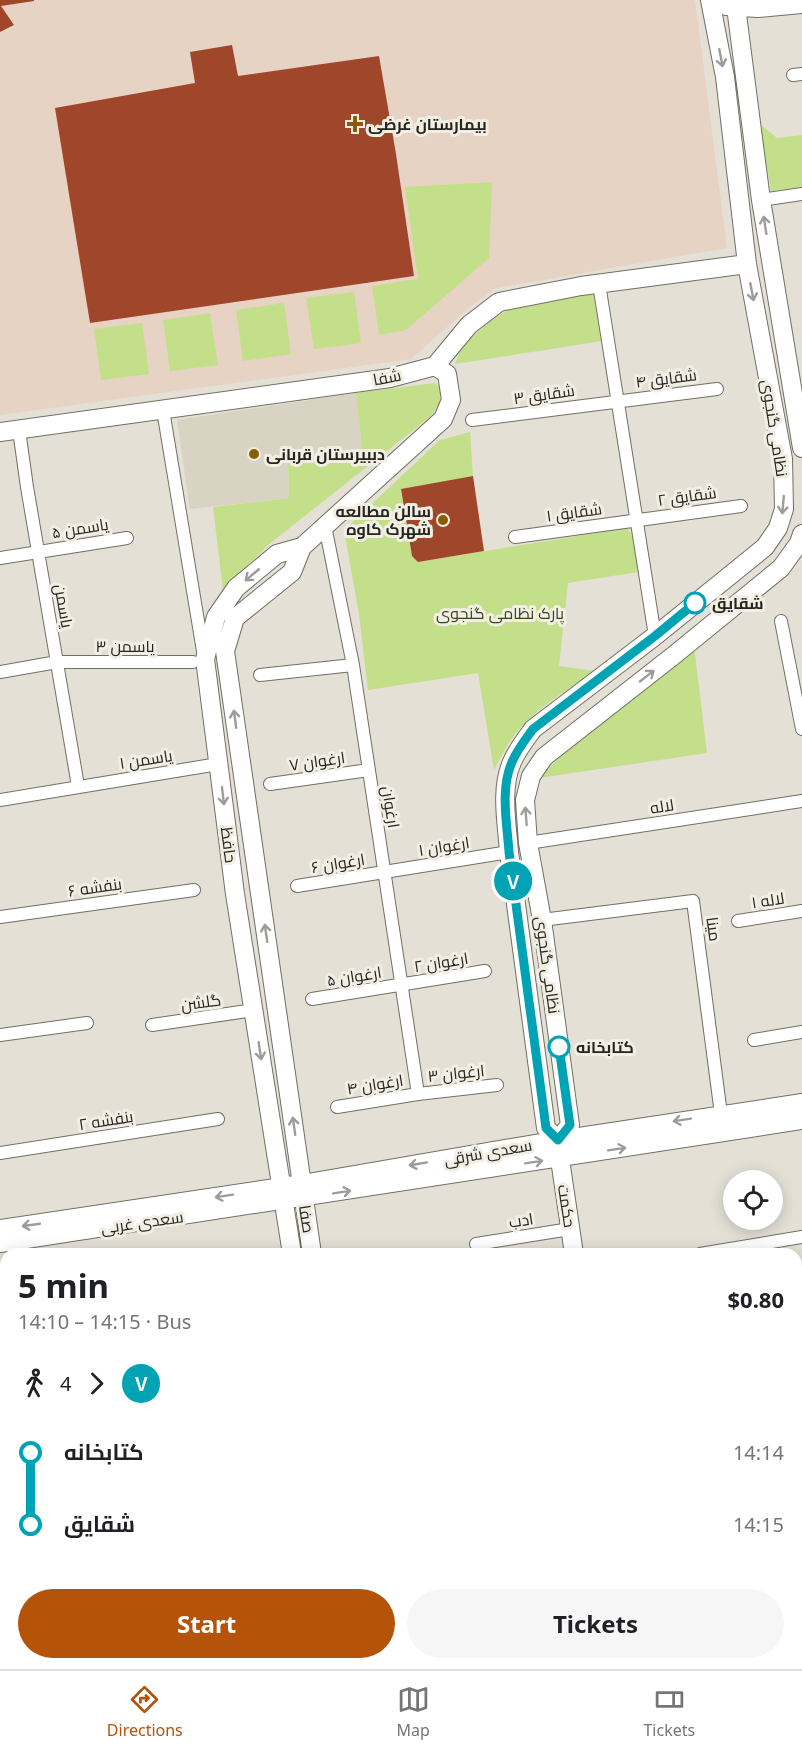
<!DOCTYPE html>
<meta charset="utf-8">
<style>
body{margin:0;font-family:"Noto Sans",Cairo,sans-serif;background:#f6f6f6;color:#202124;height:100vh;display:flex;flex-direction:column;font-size:22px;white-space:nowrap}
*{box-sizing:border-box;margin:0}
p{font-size:20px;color:#757577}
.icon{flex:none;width:33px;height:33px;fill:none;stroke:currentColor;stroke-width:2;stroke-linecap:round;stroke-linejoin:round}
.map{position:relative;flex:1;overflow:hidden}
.side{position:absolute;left:0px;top:1248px;width:802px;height:422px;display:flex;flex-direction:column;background:#fff;border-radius:18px 18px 0 0;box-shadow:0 3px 15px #0003}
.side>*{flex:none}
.badge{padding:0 12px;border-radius:20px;font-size:21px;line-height:39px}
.tools{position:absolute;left:723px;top:1170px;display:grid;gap:12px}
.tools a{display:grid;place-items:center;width:60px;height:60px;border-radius:50%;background:#fff;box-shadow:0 3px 15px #0003;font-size:30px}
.map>.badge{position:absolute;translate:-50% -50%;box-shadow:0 0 0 3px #fff}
.legs{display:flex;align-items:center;gap:9px;height:66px;padding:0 18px;font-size:20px}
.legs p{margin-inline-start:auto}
.summary{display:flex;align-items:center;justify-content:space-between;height:102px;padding:0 18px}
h1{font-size:33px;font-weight:700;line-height:45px}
.button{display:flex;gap:12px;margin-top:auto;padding:12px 18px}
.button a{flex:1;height:69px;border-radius:36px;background:#b45309;color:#fff;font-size:24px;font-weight:700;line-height:69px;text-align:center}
.button a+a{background:#f6f6f6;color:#202124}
ul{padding:0 18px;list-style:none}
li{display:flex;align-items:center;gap:21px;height:72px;font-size:22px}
li i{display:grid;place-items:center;width:9px;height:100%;margin:0 8px;background:currentColor}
li i::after{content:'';width:15px;height:15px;margin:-8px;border:4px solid;border-radius:50%;background:#fff}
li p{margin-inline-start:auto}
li:first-child i{background:linear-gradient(#0000 50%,currentColor 0)}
li:last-child i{background:linear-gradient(currentColor 50%,#0000 0)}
.dock{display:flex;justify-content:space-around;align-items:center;height:84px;border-top:2px solid #e0e0e0;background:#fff;font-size:16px;color:#757577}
.dock a{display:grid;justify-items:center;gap:3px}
.dock .selected{color:#b45309}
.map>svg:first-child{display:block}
.built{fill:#d9d3c3}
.medical{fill:#e6d3c3}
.green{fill:#c3df89}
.building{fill:#a0462b}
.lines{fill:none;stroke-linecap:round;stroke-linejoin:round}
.street-casing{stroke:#716e64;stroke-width:14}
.secondary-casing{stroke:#716e64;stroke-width:20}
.street{stroke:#fff;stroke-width:12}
.secondary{stroke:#fff;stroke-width:18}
.oneway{stroke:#9d9c9b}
.line-1-casing{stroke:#fff;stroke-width:14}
.line-1{stroke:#00a3b4;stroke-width:9}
.poi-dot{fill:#8b5d02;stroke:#f1eee3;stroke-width:2}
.stop-1-dot{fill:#fff;stroke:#00a3b4;stroke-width:3}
.labels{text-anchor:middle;stroke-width:6;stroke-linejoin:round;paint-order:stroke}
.poi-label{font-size:16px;font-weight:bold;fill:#252420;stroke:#f1eee3;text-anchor:start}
.street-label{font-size:16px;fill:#252420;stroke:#f1eee3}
.stop-label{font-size:16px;font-weight:bold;fill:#252420;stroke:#f1eee3;text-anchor:start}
.park-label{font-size:16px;fill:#38441d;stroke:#f1eee3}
</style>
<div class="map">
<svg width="802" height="1669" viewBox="0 0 802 1669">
<rect width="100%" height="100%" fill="#e4e0d6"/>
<path class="built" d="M356,393L362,449L288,460L289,498L190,509L177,420Z
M0,1431H2L6,1455V1625L0,1626Z
M84,1664H200L201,1669H85Z"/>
<path class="medical" d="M0,0H695L727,248L496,288L471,306L411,359L0,415Z"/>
<path class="green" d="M760,124L777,138L802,135V187L771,191Z
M492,182L489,258L406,330L379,335L372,286L418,279L405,187Z
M595,291L602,341L455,364L460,351L472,337L494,318L513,307Z
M354,292L361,343L314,349L306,298Z
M284,303L291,354L243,361L236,310Z
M210,313L218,365L170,371L163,320Z
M142,323L149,374L101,380L94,329Z
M435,383L441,389L440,404L430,417L268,545L223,590L213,507L289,498L288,460L362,449L356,393Z
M470,432L473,476L401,490L412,556L418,562L627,528L633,536L638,572L568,583L559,666L595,671C571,687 542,705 522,726C510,738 502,755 494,770L478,673L368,690L359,614L344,530L440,440Z
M694,646L707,753L539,778L569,748Z
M6,1625V1664H35L36,1669H0V1626Z"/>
<path class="building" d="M0,0H34V1L1,6L14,25L0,32Z
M232,45L238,76L379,56L396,154L414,276L90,323L55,108L195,83L190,52Z
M473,476L484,551L418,562L412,556L401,489Z"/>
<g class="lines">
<defs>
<path id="street" d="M793,75L802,74
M761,200L802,194
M599,284L655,636
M163,410L203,651
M472,420L717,389
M19,430L27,487L78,786
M325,526L353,665L418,1094
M515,537L741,506
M0,558L127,538
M781,621L802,729
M0,672L57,662H193
M260,675L353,665
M270,784L369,770
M0,800L218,764
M528,843L802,801
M297,886L509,852
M0,917L194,890
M542,920L693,901L721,1114
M738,921L802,911
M312,999L485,971
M152,1025L254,1010
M0,1035L87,1023
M754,1040L802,1032
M337,1107L418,1094L497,1085
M0,1153L218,1119
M476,1244L570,1229
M700,1254L802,1237
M796,1351L802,1350
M0,1416L6,1415
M796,1473L802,1472
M796,1579L802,1578
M796,1617L802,1616
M217,1664L218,1669
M539,1664L541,1669
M472,1669L503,1664"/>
<path id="secondary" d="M726,6L758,8L802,4
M736,7L761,200L802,448
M0,432L390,378L435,366L469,325L499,302L581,286L747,264
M302,547L292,572L235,618L225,651L312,1254
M558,1140L546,1128L509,852C507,823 500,789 512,762C517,750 525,740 533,729L655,636L765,547L778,528L784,509L783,459L747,264L725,77L710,0
M558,1140L570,1125L542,920L528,843L525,800L531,776L544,757L673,656L781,568L799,543L802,534
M558,1146L574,1254
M0,1229L302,1184L558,1140L802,1103
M0,1243L802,1120
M292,1254L235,894L205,659L216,617L236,588L277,554L302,547L443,419L451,400L447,374L435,366
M0,1312L6,1358
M48,1664L49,1669
M74,1664V1669
M353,1664L354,1669
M373,1664L374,1669"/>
</defs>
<use href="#street" class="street-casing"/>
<use href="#secondary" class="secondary-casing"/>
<use href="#street" class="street"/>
<use href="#secondary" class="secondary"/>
</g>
<defs><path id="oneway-shaft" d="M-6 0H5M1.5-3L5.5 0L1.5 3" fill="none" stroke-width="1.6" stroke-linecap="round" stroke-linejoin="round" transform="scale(1.5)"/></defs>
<g class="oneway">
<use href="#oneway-shaft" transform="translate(721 58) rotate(79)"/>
<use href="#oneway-shaft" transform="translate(765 225) rotate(-99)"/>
<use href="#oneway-shaft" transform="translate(752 292) rotate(79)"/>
<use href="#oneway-shaft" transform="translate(783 505) rotate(95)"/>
<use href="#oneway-shaft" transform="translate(252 575) rotate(140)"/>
<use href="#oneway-shaft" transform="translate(647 676) rotate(-38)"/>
<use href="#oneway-shaft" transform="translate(235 719) rotate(-98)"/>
<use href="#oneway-shaft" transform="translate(223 796) rotate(83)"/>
<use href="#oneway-shaft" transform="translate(526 816) rotate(-94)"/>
<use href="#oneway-shaft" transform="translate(266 933) rotate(-98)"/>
<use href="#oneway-shaft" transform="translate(260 1051) rotate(81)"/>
<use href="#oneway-shaft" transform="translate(682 1120) rotate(171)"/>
<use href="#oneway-shaft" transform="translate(294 1126) rotate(-98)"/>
<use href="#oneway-shaft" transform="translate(617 1149) rotate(-9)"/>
<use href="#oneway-shaft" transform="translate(534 1162) rotate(-9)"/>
<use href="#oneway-shaft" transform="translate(418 1164) rotate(170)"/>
<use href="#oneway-shaft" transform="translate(342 1192) rotate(-9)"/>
<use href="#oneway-shaft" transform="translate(224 1196) rotate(171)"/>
<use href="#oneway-shaft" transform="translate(31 1225) rotate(172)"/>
</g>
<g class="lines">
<defs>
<path id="line-1" d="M559,1047L570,1125L558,1140L546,1128L509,852C507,823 500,789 512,762C517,750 525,740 533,729L655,636L695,603"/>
</defs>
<use href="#line-1" class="line-1-casing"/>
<use href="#line-1" class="line-1"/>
</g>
<g class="poi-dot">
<path d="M352 115h6v6h6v6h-6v6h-6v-6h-6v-6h6z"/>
<circle cx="254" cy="454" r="6"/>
<circle cx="443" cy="520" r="6"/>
</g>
<g class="stop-1-dot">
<circle cx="695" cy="603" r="10"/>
<circle cx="559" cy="1047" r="10"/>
</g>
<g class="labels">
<g class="poi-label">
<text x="368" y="130">بیمارستان غرضی</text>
<text x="266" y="460">دببیرستان قربانی</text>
<text x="431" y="517" text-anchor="end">سالن مطالعه<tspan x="431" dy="18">شهرک کاوه</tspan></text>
</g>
<g class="street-label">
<text transform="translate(387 377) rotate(-11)" y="6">شفا</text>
<text transform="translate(666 378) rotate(-7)" y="6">شقایق ۴</text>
<text transform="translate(544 394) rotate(-8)" y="6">شقایق ۳</text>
<text transform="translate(775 428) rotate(81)" y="6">نظامی گنجوی</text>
<text transform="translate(687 496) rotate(-8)" y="6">شقایق ۲</text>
<text transform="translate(574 512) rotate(-8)" y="6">شقایق ۱</text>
<text transform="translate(80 528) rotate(-9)" y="6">یاسمن ۵</text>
<text transform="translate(64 606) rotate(80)" y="6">یاسمن</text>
<text x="125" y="652">یاسمن ۳</text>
<text transform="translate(146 759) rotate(-9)" y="6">یاسمن ۱</text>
<text transform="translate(317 761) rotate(-8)" y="6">ارغوان ۷</text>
<text transform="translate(662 806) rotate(-9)" y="6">لاله</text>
<text transform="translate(391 807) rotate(81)" y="6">ارغوان</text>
<text transform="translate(229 845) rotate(83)" y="6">حافظ</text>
<text transform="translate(444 846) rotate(-9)" y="6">ارغوان ۱</text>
<text transform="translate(338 863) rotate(-9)" y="6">ارغوان ۶</text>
<text transform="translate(95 887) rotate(-8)" y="6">بنفشه ۶</text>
<text transform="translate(768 900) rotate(-9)" y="6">لاله ۱</text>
<text transform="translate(714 929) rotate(82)" y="6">مینا</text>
<text transform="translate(441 962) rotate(-9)" y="6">ارغوان ۲</text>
<text transform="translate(548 965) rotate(82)" y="6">نظامی گنجوی</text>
<text transform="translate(354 976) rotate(-9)" y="6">ارغوان ۵</text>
<text transform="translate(201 1002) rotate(-8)" y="6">گلشن</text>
<text transform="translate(456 1073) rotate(-6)" y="6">ارغوان ۳</text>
<text transform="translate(375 1084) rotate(-9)" y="6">ارغوان ۴</text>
<text transform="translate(106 1120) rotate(-9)" y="6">بنفشه ۲</text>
<text transform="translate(488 1152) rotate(-10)" y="6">سعدی شرقی</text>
<text transform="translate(567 1206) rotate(81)" y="6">حکمت</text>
<text transform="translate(307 1219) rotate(81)" y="6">صفا</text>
<text transform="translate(521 1220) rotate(-9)" y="6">ادب</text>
<text transform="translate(142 1222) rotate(-8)" y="6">سعدی غربی</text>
</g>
<g class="stop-label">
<text x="712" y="609">شقایق</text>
<text x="576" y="1053">کتابخانه</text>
</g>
<g class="park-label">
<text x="500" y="619">پارک نظامی گنجوی</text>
</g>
</g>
</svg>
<div class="tools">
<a><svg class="icon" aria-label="locate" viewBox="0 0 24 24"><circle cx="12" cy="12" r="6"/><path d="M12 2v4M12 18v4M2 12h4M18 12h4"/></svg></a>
</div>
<b class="badge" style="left:513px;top:881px;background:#00a3b4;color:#fff">۷</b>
<section class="side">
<div class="summary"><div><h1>5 min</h1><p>14:10 – 14:15 · Bus</p></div><b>$0.80</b></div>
<div class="legs"><svg class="icon" aria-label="walk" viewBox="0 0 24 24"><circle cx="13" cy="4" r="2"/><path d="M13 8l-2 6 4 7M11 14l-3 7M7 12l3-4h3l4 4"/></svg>4<svg class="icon" aria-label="forward" viewBox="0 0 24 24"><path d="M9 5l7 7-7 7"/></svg><b class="badge" style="background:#00a3b4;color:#fff">۷</b></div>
<ul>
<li><i style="color:#00a3b4"></i><b>کتابخانه</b><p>14:14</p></li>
<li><i style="color:#00a3b4"></i><b>شقایق</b><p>14:15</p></li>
</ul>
<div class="button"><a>Start</a><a>Tickets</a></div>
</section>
</div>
<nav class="dock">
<a class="selected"><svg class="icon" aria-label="directions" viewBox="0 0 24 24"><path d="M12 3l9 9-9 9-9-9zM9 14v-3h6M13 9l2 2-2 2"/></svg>Directions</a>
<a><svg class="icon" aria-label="map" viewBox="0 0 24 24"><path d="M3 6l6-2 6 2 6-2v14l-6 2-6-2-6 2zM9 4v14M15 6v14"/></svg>Map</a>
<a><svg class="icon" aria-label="tickets" viewBox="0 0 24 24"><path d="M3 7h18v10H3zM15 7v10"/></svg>Tickets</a>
</nav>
